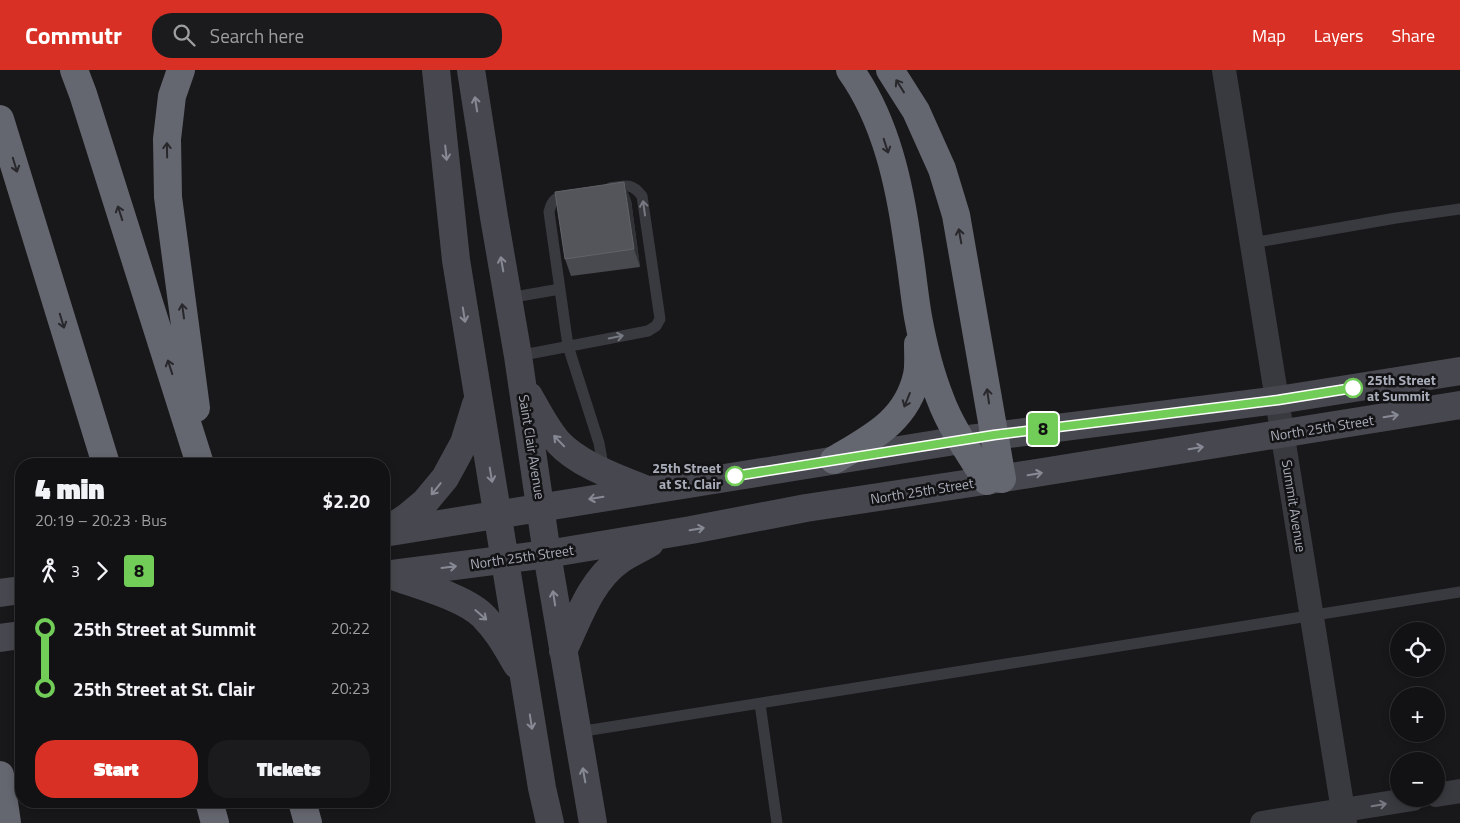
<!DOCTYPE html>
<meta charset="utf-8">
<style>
body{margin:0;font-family:"Titillium Web",sans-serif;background:#1b1b1d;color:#f1f3f6;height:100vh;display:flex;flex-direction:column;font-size:19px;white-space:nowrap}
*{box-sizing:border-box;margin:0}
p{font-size:16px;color:#9c9ea0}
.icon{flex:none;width:28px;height:28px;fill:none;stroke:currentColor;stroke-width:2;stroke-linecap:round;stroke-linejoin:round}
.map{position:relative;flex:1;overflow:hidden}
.sheet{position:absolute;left:15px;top:388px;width:375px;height:350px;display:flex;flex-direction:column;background:#121214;border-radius:20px;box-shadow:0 2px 8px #0003,0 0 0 1px #313234}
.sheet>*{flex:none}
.badge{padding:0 10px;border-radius:4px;font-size:18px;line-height:32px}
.tools{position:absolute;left:1390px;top:552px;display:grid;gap:10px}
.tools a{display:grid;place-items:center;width:55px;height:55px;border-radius:50%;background:#121214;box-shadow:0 2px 8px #0003,0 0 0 1px #313234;font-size:25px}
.map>.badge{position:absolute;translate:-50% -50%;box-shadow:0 0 0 2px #fff}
.legs{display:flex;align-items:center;gap:8px;height:55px;padding:0 20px;font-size:16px}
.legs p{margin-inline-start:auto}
.overview{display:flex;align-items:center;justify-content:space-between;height:85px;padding:0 20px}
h1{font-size:28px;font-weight:800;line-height:38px}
.action{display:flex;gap:10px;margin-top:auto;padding:10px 20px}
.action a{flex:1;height:58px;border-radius:20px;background:#d93025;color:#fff;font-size:20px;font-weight:800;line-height:58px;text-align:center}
.action a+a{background:#1b1b1d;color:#f1f3f6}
ul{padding:0 20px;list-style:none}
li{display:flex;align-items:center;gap:18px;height:60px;font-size:19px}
li i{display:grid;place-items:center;width:8px;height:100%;margin:0 6px;background:currentColor}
li i::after{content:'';width:12px;height:12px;margin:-6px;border:4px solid;border-radius:50%;background:#121214}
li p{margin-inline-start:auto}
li:first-child i{background:linear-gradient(#0000 50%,currentColor 0)}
li:last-child i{background:linear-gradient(currentColor 50%,#0000 0)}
header{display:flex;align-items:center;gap:30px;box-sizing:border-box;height:70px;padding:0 25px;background:#d93025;color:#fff}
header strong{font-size:24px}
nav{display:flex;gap:28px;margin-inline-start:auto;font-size:18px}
.search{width:350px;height:45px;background:#1b1b1d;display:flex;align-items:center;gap:12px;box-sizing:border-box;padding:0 18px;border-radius:20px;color:#9c9ea0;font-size:19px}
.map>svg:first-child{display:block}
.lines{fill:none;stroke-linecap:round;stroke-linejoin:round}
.lane{stroke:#393a3f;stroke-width:11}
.street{stroke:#393a3f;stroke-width:24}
.secondary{stroke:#47484f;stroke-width:28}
.highway{stroke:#656770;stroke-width:28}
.wall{fill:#494a4f}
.shaded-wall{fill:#313235}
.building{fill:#54555b;stroke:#61636a}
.oneway{stroke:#28282c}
.oneway2{stroke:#878a95}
.oneway3{stroke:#777a83}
.line-1-casing{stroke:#fff;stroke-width:11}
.line-1{stroke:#71cc58;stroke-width:8}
.stop-1-dot{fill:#fff;stroke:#71cc58;stroke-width:2.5}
.labels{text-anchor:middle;stroke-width:5;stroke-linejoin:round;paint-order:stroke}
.stop-label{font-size:14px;font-weight:bold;fill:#aaaeba;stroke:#131315;text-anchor:start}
.street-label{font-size:14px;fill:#aaaeba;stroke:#131315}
</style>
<header>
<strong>Commutr</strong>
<div class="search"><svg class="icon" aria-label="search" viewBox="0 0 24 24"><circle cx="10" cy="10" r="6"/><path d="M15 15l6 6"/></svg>Search here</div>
<nav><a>Map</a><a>Layers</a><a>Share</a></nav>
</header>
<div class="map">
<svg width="1460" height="753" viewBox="0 0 1460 753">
<rect width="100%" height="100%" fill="#18181a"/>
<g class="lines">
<path class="lane" d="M570,125C557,127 552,128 549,142L568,276L599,373L604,401
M1252,173L1396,148L1460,139
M508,228L560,219
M518,286L648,261L656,256L660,249L642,126C632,113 626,115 610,118
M760,634L777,753
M578,662L1460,522"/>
<path class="street" d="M1224,0L1345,753
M1436,725L1460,721
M1262,753L1413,729"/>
<path class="secondary" d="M436,0L456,190L542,718L550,753
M471,0L494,147L518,286L547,484L593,753
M529,326C538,342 546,358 558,372C579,395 618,408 647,420
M389,459L407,447L425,432L445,408L464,373L476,334
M384,463L961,370L1278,330L1460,301
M384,505L547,484L691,460L806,438L1030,404L1460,335
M393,506C418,515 467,528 484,547C498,561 507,578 517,595
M0,523L21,520
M0,568L21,565
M563,581C578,550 590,511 620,490C629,484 640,479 650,473"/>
<path class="highway" d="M74,0L83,24L200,394
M181,0L172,26L167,69L168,127L196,338
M850,0C886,50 900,116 908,176C912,199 914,224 918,247C923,274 930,303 940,328C951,358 970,384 987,411
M890,0L916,41L942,99L956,145L1002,409
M0,49L106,394
M834,390C871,368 907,351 917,305C919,296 918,284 918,274
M0,705L7,753
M209,731L215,753
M302,731L308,753"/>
</g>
<path class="wall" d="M631,130L640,197L571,206L565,189Z"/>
<path class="shaded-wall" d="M624,112L631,130L640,197L634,179Z"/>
<path class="building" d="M624,112L634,179L565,189L555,122Z"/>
<defs><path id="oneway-shaft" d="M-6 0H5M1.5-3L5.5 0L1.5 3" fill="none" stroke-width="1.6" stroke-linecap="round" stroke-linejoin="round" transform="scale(1.25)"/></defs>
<g class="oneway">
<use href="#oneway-shaft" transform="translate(900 16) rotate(-122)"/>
<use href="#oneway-shaft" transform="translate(886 76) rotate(72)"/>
<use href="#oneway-shaft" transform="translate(167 80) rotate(-91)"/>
<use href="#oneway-shaft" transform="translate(15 95) rotate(73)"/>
<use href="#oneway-shaft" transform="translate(120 143) rotate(-108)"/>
<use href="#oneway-shaft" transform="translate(960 166) rotate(-100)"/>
<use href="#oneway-shaft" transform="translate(183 241) rotate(-98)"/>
<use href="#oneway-shaft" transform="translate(62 251) rotate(73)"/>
<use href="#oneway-shaft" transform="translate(170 297) rotate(-108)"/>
<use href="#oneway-shaft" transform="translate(988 326) rotate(-98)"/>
<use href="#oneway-shaft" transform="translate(907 330) rotate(112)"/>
</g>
<g class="oneway2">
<use href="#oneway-shaft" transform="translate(476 34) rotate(-99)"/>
<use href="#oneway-shaft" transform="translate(446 83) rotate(84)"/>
<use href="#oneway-shaft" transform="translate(502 194) rotate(-100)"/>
<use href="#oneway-shaft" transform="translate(464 245) rotate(81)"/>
<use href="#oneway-shaft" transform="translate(1391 346) rotate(-9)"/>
<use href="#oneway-shaft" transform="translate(559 371) rotate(-134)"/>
<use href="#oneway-shaft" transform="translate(1196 378) rotate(-9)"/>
<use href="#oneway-shaft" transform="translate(1035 404) rotate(-9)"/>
<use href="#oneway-shaft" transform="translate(491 405) rotate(80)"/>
<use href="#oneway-shaft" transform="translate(436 419) rotate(129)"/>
<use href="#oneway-shaft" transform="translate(596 428) rotate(171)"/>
<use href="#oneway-shaft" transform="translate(697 459) rotate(-10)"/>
<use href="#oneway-shaft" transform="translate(449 497) rotate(-7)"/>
<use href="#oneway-shaft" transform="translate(554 528) rotate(-99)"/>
<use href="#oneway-shaft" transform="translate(481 545) rotate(41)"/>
<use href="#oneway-shaft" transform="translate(531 652) rotate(81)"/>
<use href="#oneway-shaft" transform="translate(584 705) rotate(-100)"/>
</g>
<g class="oneway3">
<use href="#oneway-shaft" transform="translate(644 138) rotate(-98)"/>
<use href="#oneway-shaft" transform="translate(616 267) rotate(-11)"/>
<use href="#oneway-shaft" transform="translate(1379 735) rotate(-10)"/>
</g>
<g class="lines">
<defs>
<path id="line-1" d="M735,406L994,365L1278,330L1353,318"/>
</defs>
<use href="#line-1" class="line-1-casing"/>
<use href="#line-1" class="line-1"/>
</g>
<g class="stop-1-dot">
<circle cx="1353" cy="318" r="9"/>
<circle cx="735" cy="406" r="9"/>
</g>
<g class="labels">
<g class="stop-label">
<text x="1367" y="315">25th Street<tspan x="1367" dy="16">at Summit</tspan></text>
<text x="721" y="403" text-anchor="end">25th Street<tspan x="721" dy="16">at St. Clair</tspan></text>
</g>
<g class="street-label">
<text transform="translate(1322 358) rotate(-9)" y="5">North 25th Street</text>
<text transform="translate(532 377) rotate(81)" y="5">Saint Clair Avenue</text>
<text transform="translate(922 421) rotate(-9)" y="5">North 25th Street</text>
<text transform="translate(1294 436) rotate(81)" y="5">Summit Avenue</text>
<text transform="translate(522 487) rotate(-8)" y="5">North 25th Street</text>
</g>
</g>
</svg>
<div class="tools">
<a><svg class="icon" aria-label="locate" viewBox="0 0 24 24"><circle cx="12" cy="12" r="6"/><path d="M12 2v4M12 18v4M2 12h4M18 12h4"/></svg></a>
<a>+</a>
<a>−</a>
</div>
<b class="badge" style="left:1043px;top:359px;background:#71cc58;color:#111">8</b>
<section class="sheet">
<div class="overview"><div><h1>4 min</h1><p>20:19 – 20:23 · Bus</p></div><b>$2.20</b></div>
<div class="legs"><svg class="icon" aria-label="walk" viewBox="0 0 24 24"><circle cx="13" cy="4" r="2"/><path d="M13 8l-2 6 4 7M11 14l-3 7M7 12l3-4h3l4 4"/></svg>3<svg class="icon" aria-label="forward" viewBox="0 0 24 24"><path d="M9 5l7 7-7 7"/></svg><b class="badge" style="background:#71cc58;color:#111">8</b></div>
<ul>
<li><i style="color:#71cc58"></i><b>25th Street at Summit</b><p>20:22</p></li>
<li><i style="color:#71cc58"></i><b>25th Street at St. Clair</b><p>20:23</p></li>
</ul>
<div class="action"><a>Start</a><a>Tickets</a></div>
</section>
</div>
